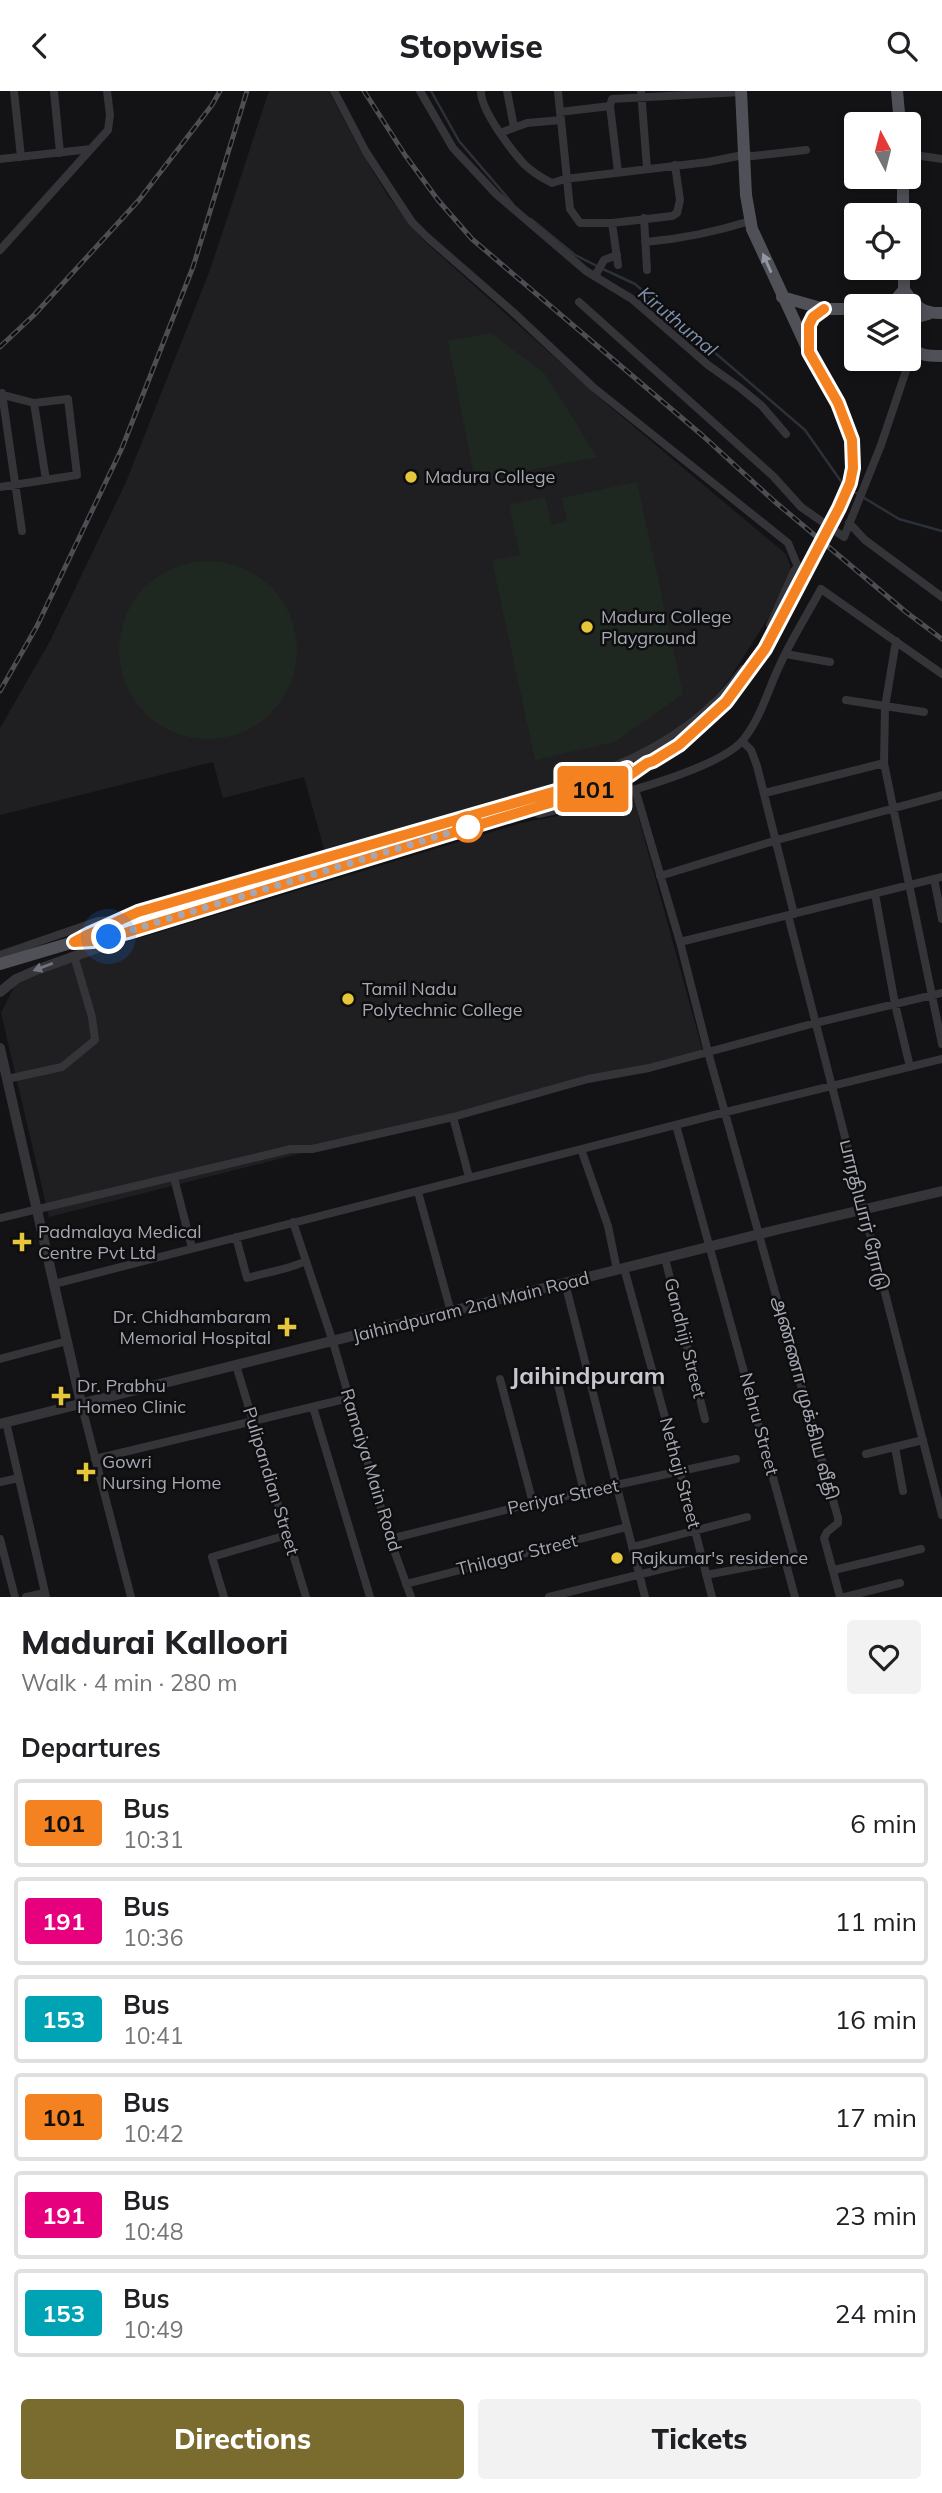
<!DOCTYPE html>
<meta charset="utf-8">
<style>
body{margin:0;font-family:Mulish,"Noto Sans Tamil",sans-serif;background:#f2f2f2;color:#202124;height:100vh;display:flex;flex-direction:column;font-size:26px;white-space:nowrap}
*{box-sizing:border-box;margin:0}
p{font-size:23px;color:#757577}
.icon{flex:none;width:38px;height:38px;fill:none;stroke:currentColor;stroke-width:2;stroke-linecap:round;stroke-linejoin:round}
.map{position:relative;height:1506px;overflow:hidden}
.side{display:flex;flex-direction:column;background:#fff;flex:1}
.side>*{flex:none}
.badge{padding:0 14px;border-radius:5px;font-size:24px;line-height:46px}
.needle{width:46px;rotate:353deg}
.buttons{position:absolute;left:844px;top:21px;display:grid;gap:14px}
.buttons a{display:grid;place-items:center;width:77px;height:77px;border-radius:7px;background:#fff;box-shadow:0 4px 10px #0003;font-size:35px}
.you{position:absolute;width:35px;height:35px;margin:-18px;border:5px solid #fff;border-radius:50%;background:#1a73e8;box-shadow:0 0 0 10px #1a73e833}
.map>.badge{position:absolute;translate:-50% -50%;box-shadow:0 0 0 4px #fff}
h2{padding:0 21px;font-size:26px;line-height:63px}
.round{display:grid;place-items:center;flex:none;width:74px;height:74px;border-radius:7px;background:#f2f2f2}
.summary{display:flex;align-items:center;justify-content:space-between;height:119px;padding:0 21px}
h1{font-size:33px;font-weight:800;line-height:52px}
.action{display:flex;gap:14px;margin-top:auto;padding:14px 21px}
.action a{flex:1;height:80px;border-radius:7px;background:#796c2e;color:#fff;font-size:28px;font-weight:800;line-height:80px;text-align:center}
.action a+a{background:#f2f2f2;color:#202124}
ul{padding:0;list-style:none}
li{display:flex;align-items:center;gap:21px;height:88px;margin:0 14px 10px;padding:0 7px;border:4px solid #e0e0e0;border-radius:7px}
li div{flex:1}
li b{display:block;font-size:26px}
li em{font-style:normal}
li .badge{min-width:77px;font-weight:700;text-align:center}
header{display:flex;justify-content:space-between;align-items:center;height:91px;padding:0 21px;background:#fff;font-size:32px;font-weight:800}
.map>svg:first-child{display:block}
.built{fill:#1f1f21}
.green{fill:#1f2721}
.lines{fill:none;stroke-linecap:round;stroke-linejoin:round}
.stream{stroke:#2c3139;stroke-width:2.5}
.minor{stroke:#343439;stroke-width:8}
.tertiary{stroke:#343439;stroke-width:10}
.primary{stroke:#505158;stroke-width:12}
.rail-casing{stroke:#4d4e54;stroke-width:5}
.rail{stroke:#0e0e0f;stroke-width:2.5;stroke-dasharray:8;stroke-linecap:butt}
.primary-bridge{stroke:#505158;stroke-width:12}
.oneway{fill:#9497a2}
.oneway2{fill:#72747d}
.line-casing{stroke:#fff;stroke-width:16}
.line{stroke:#f58220;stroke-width:10}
.walk{stroke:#a5a8b4;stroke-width:7;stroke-dasharray:0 12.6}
.poi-dot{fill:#e6c73a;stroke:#0e0e0f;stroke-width:2.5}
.stop-dot{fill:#fff;stroke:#f58220;stroke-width:3.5}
.labels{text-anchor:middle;stroke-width:5;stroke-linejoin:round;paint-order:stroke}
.poi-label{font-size:18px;fill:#a5a8b4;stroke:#0e0e0f;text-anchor:start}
.street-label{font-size:18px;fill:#a5a8b4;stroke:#0e0e0f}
.water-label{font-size:19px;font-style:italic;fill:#7e90ad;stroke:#0e0e0f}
.district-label{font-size:24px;font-weight:bold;fill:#c6c7d0;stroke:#0e0e0f}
</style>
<header><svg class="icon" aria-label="back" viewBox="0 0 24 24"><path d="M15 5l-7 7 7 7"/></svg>Stopwise<svg class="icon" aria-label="search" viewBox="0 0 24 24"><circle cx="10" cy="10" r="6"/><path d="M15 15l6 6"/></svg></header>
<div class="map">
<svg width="942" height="1506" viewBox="0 0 942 1506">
<rect width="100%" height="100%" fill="#131315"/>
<path class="built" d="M269,0H329L360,59L388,105L422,148L608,314L786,463L790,474V485L767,529L730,587L710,611L668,646L621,670L598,678L326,765L304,686L223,707L213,671L0,724V637L50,550L126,391L210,179Z
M634,710L703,961L49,1126L1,922L15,894L42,882L127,851L521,732Z"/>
<path class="green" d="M491,242L545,283L597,366L475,390L448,250Z
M637,391L683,603L615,651L535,669L492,470L520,464L509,414L545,406L552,434L567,430L562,407Z
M119 559a89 89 0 1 1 178 0a89 89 0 1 1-178 0Z"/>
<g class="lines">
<path class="stream" d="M431,0L459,50L513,113
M531,128L575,164L597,175
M603,178L635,193L805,339L845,396
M851,399L899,428L942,440"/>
<path class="minor" d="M14,0L21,66
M54,0L60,62
M334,0L366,61L398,110L412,131L427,146L513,221L593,296L788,452L798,476L794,480L770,534
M420,0L453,57L496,103L586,180L632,208L708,274L739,296L762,315L786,343
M481,0C480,18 511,59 524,73C532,81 542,87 552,92L565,88L708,71L743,64L753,65L806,59
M507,0L514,36
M558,0L560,21
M641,0L647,77
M610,15L618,81
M561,29L570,118L580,132H612L672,125L677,122L680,109L675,74
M500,42L527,32L561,29L560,21L610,15L612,8L741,1
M908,63L942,68
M0,68L91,58
M644,127L647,179
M612,132L618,174
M645,151C681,148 715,141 750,130
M0,159L108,39L110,24L107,0
M595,185L604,169L617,164
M579,211L773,385L801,416L844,446L881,354L913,259
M2,302L22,440
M0,303L34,312L68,308L77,384L0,396
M34,312L46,389
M849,432L865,449L942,506
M896,550L885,616L884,672L942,953
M786,563L830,571
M846,609L924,621
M742,650L751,659L757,675L794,823
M612,676C663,655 711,624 743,578
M635,698L680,851L708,961L838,1427V1432L827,1441L824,1447L840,1506
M765,702L884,672
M527,719L539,723C582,714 717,681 743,649C760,628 767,602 778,578C790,550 807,524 821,498L942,583
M660,785L777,749L942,704
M934,788L942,828
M875,803L895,913L910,976
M788,824L942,1424
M680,851L942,786
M0,864L98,830L114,829
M7,988L62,976L95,949L92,926L74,865
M453,1026L469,1086
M676,1034L794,1463L785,1469L795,1506
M581,1058L608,1135L617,1179
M174,1087L192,1157
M418,1101L451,1221
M0,1127L291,1058H312L453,1026L588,988L649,977L815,932L942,902
M293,1131L333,1251L390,1448L411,1506
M236,1146L247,1187C267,1181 287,1179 306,1170
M665,1167L705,1328
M624,1177L680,1381L712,1506
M565,1192L645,1506
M54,1193L726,1021L942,968
M0,1268L67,1250
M236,1274L306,1506
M555,1281L584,1401
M500,1288L533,1412
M81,1312L131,1506
M313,1316L370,1506
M6,1331L46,1506
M895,1356L903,1400
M866,1363L923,1349
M95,1368L349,1307
M0,1391L19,1387
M0,1448L15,1506
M390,1448L533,1412L736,1368
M632,1456L747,1426
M834,1479L921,1458
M706,1484L785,1469
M406,1493L627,1436
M26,1506L45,1502
M224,1506L212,1466L287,1444
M549,1506L702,1468
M845,1506L900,1492"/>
<path class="tertiary" d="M0,901L16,888L39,878L117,850L125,844
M0,957L81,1312
M0,1333L780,1138L942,1100"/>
<path class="primary" d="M741,0L746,104L752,138L809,261
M897,0L900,33
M903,86V124
M904,199C915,215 922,223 942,222
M782,206L824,218H856
M885,215L892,213L904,199V177
M908,237L917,226L928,223
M908,250C915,265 927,265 942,265
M809,257C808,237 807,231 824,218
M77,850L138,821L570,696L623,678
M0,873L74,851L93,850L128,841L573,705L630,684L647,672"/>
<defs>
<path id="rail" d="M364,0L405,64L438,109L472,148L703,345L774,410L906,521L942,548
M0,256L35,223L139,109L212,14L220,0
M0,600L37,535L122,357L193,176L247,0"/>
</defs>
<use href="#rail" class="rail-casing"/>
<use href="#rail" class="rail"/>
<path class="primary-bridge" d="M653,670C730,623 761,566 801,489C818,457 835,425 850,392C861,338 834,306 809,261"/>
</g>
<defs><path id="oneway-solid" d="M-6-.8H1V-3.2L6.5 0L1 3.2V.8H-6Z" transform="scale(1.75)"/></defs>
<use class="oneway" href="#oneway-solid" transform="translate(767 172) rotate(-114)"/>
<use class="oneway2" href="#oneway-solid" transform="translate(43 876) rotate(159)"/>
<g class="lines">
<defs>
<path id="line" d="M627,677L570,696L138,821L89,843L74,851L93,850L128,841L573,705L630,684L647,672L653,670L679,654L726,611L765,558L839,417L850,392L853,377L852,349L838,312L809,261V234L813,226L824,218"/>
</defs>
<use href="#line" class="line-casing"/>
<use href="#line" class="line"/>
<path class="walk" d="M109,846L468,736"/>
</g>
<g class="poi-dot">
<circle cx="411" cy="386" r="7"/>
<circle cx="587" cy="536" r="7"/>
<circle cx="348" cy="908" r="7"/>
<path d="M18.5 1140.5h7v7h7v7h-7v7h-7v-7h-7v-7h7z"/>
<path d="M283.5 1225.5h7v7h7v7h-7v7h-7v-7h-7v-7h7z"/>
<path d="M57.5 1294.5h7v7h7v7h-7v7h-7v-7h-7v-7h7z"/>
<path d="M82.5 1370.5h7v7h7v7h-7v7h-7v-7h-7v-7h7z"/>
<circle cx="617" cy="1467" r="7"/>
</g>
<circle class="stop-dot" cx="468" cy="736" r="14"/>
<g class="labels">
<g class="poi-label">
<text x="425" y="392">Madura College</text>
<text x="601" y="532">Madura College<tspan x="601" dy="21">Playground</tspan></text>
<text x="362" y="904">Tamil Nadu<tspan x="362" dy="21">Polytechnic College</tspan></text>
<text x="38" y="1147">Padmalaya Medical<tspan x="38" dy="21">Centre Pvt Ltd</tspan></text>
<text x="271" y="1232" text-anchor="end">Dr. Chidhambaram<tspan x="271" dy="21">Memorial Hospital</tspan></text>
<text x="77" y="1301">Dr. Prabhu<tspan x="77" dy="21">Homeo Clinic</tspan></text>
<text x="102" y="1377">Gowri<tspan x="102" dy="21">Nursing Home</tspan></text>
<text x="631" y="1473">Rajkumar's residence</text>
</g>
<g class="street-label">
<text transform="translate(864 1124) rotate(76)" y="6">பாரதியார் ரோடு</text>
<text transform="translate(471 1216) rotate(-14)" y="6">Jaihindpuram 2nd Main Road</text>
<text transform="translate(685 1247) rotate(76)" y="6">Gandhiji Street</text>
<text transform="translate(805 1307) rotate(75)" y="6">அண்ணா முக்கிய வீதி</text>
<text transform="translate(759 1333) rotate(75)" y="6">Nehru Street</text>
<text transform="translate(371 1379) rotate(73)" y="6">Ramaiya Main Road</text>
<text transform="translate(680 1382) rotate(75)" y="6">Nethaji Street</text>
<text transform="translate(271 1390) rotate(73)" y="6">Pulipandian Street</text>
<text transform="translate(563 1406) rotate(-12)" y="6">Periyar Street</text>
<text transform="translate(517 1464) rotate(-14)" y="6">Thilagar Street</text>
</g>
<g class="water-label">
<text transform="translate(678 230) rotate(40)" y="7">Kiruthumal</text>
</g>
<g class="district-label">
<text x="588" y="1293">Jaihindpuram</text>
</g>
</g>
</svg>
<div class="buttons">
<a><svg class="needle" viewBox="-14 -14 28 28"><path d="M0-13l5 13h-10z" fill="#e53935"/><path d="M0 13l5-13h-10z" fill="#757577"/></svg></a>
<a><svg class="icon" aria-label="locate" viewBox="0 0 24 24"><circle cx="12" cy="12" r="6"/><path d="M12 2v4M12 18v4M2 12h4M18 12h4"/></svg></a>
<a><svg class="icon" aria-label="layers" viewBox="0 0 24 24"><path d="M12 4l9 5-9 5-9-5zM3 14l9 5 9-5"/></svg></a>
</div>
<div class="you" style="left:109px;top:846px"></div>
<b class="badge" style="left:593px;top:698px;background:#f58220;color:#111">101</b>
</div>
<section class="side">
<div class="summary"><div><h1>Madurai Kalloori</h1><p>Walk · 4 min · 280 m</p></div><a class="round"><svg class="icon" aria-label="heart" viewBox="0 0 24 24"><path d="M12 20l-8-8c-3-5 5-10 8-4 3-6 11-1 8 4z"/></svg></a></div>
<h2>Departures</h2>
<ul>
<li><span class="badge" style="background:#f58220;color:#111">101</span><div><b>Bus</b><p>10:31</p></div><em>6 min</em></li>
<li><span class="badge" style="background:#e6007e;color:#fff">191</span><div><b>Bus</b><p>10:36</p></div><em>11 min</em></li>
<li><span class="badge" style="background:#00a3b4;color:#fff">153</span><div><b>Bus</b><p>10:41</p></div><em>16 min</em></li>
<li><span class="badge" style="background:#f58220;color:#111">101</span><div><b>Bus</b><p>10:42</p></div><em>17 min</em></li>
<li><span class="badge" style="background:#e6007e;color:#fff">191</span><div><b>Bus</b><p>10:48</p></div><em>23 min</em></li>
<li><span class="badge" style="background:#00a3b4;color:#fff">153</span><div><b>Bus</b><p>10:49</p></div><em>24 min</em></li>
</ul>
<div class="action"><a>Directions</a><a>Tickets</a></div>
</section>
